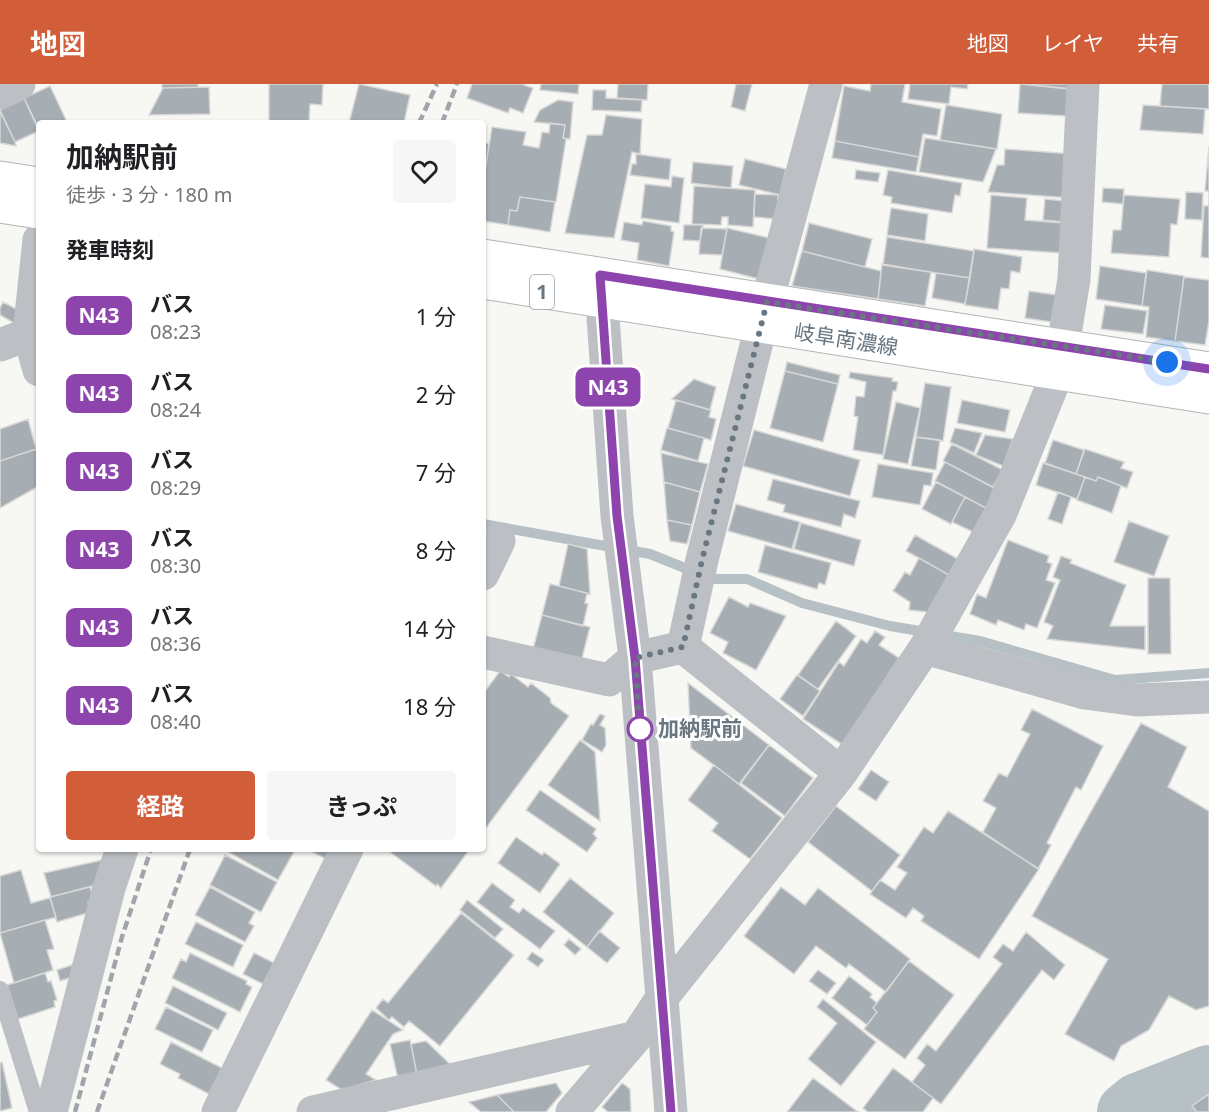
<!DOCTYPE html>
<html lang="ja">
<meta charset="utf-8">
<style>
body{margin:0;font-family:"Noto Sans","Noto Sans JP",sans-serif;background:#f6f6f6;color:#202124;height:100vh;display:flex;flex-direction:column;font-size:22px;white-space:nowrap}
*{box-sizing:border-box;margin:0}
p{font-size:20px;color:#757577}
.icon{flex:none;width:33px;height:33px;fill:none;stroke:currentColor;stroke-width:2;stroke-linecap:round;stroke-linejoin:round}
.map{position:relative;flex:1;overflow:hidden}
.sheet{position:absolute;left:36px;top:36px;width:450px;height:732px;display:flex;flex-direction:column;background:#fff;border-radius:6px;box-shadow:0 2px 4px #0004}
.sheet>*{flex:none}
.badge{padding:0 12px;border-radius:9px;font-size:21px;line-height:39px}
.you{position:absolute;width:30px;height:30px;margin:-15px;border:4px solid #fff;border-radius:50%;background:#1a73e8;box-shadow:0 0 0 9px #1a73e833}
.map>.badge{position:absolute;translate:-50% -50%;box-shadow:0 0 0 3px #fff}
h2{padding:0 30px;font-size:22px;line-height:54px}
.round{display:grid;place-items:center;flex:none;width:63px;height:63px;border-radius:6px;background:#f6f6f6}
.overview{display:flex;align-items:center;justify-content:space-between;height:102px;padding:0 30px}
h1{font-size:28px;font-weight:700;line-height:45px}
.cta{display:flex;gap:12px;margin-top:auto;padding:12px 30px}
.cta a{flex:1;height:69px;border-radius:6px;background:#d25d39;color:#fff;font-size:24px;font-weight:700;line-height:69px;text-align:center}
.cta a+a{background:#f6f6f6;color:#202124}
ul{padding:0;list-style:none}
li{display:flex;align-items:center;gap:18px;height:78px;padding:0 30px}
li div{flex:1}
li b{display:block;font-size:22px}
li em{font-style:normal}
li .badge{min-width:66px;font-weight:700;text-align:center}
header{display:flex;align-items:center;gap:36px;box-sizing:border-box;height:84px;padding:0 30px;background:#d25d39;color:#fff}
header strong{font-size:28px}
nav{display:flex;gap:33px;margin-inline-start:auto;font-size:21px}
.map>svg:first-child{display:block}
.lines{fill:none;stroke-linecap:round;stroke-linejoin:round}
.stream{stroke:#b7c1c5;stroke-width:10}
.river{stroke:#b7c1c5;stroke-width:60}
.building{fill:#a6adb3;stroke:#d8d8d7;stroke-width:1.5}
.primary-casing{stroke:#b0b5b8;stroke-width:35}
.service{stroke:#bcc0c4;stroke-width:18}
.minor{stroke:#bcc0c4;stroke-width:33}
.tertiary{stroke:#bcc0c4;stroke-width:33}
.primary{stroke:#fff;stroke-width:33}
.rail{stroke:#9fa5aa;stroke-width:4.5;stroke-dasharray:9 4.5;stroke-linecap:butt}
.line-casing{stroke:#fff;stroke-width:14}
.line{stroke:#8e44ad;stroke-width:9}
.walk{stroke:#697782;stroke-width:6;stroke-dasharray:0 10.8}
.stop-dot{fill:#fff;stroke:#8e44ad;stroke-width:3}
.labels{text-anchor:middle;stroke-width:6;stroke-linejoin:round;paint-order:stroke}
.shield{fill:#fff;stroke:#96a0a8;stroke-width:1.5}
.shield-label{font-size:20px;font-weight:bold;fill:#697782}
.street-label{font-size:21px;fill:#697782;stroke:#fff}
.stop-label{font-size:21px;font-weight:bold;fill:#697782;stroke:#fff;text-anchor:start}
</style>
<header>
<strong>地図</strong>
<nav><a>地図</a><a>レイヤ</a><a>共有</a></nav>
</header>
<div class="map">
<svg width="1209" height="1028" viewBox="0 0 1209 1028">
<rect width="100%" height="100%" fill="#f7f7f4"/>
<g class="lines">
<path class="stream" d="M483,440L650,470L712,495H747L802,519L890,542L980,557L1115,596L1209,589"/>
<path class="river" d="M1127,1028L1138,1019L1209,991"/>
</g>
<path class="building" d="M162,0H198V3L162,4Z
M269,0H323L322,21L310,20L309,39H269Z
M359,0L410,11L404,39H349Z
M472,0H521L533,4L523,29L510,24L508,29L467,14Z
M541,0H579L578,10L540,6Z
M618,0H648L647,16L617,14Z
M736,0H752L745,27L731,23Z
M871,0H905L902,18L941,25L937,52L923,50L919,73L835,57L844,2L870,7Z
M910,0H968L967,5L951,3L949,20L908,15Z
M1020,0L1069,5L1066,32L1018,29Z
M1022,0H1075L1074,5Z
M1162,0H1209V25L1160,22Z
M50,2L67,38L39,39V45L24,14Z
M209,3L210,30L149,31L163,4Z
M593,6H606V14L642,16L641,28L592,26Z
M24,14L39,47L15,58L0,26Z
M558,16L573,18L570,55L563,54L565,41L534,38L540,26Z
M946,21L1002,30L997,65L940,56Z
M1143,21L1205,25L1203,50L1140,46Z
M0,27L15,58L16,62L0,59Z
M606,31L642,35L640,70L632,68L614,154L565,149L587,51H602Z
M550,39L565,41L563,54L566,55L556,118L520,113L517,127L510,126L508,141L483,137V100L492,43L526,48L523,61L539,64L542,48L549,49Z
M925,54L996,65L983,98L919,88Z
M835,57L919,73L916,88L832,74Z
M483,58L489,60L483,100Z
M1209,62V122V107H1205Z
M1005,65L1072,70L1069,114L988,108L997,81H1004Z
M636,70L671,75L669,96L630,91L632,80H636Z
M745,75L786,85L780,111L739,101Z
M693,78L733,82L731,104L691,99Z
M856,86L880,89L878,98L855,95Z
M888,86L962,99L960,112L955,111L952,129L891,119L892,113L883,111Z
M672,92L684,94L679,139L641,134L645,100L671,103Z
M694,102L755,106L753,143L728,141V133H722L721,141L692,140Z
M1103,104L1124,105L1123,120L1102,118Z
M1186,108L1203,109L1202,136L1185,135Z
M755,110L778,111L777,135L754,133Z
M991,111L1027,114L1025,136L1064,139L1062,169L987,164Z
M1124,111L1180,115L1177,141L1171,140L1169,173L1111,169L1113,146H1121Z
M520,113L555,118L550,148L508,141L510,126L517,127Z
M1045,115L1065,117L1064,138L1043,136Z
M1204,122H1209V174L1201,173Z
M891,124L928,130L925,157L887,151Z
M643,137L671,142V147L674,148L669,182L637,176L639,159L621,156L624,138L642,141Z
M809,139L872,155L865,183L802,167Z
M684,141H703L700,157L683,156Z
M701,144L727,145L722,171L699,170Z
M727,144L769,154L759,195L720,185Z
M887,153L974,167L970,194L883,181Z
M974,165L1022,173L1020,189L1011,187L1009,205L1001,204L998,226L965,221Z
M802,167L881,187L878,215L792,202Z
M882,180L931,188L925,222L878,215Z
M1100,182L1146,189L1142,222L1096,215Z
M1147,186L1184,192L1175,257L1146,253L1149,223L1142,222Z
M936,189L970,194L965,220L932,214Z
M1184,193L1209,196V237L1205,261L1175,257Z
M1029,207L1057,211L1051,238L1025,234Z
M3,218L20,227L14,239L0,231V224Z
M1105,221L1147,227L1143,250L1101,245Z
M787,278L840,291L838,300L785,287Z
M785,287L838,300L823,358L770,344Z
M850,288L893,294L892,297L898,298L896,307H893L883,371L853,366L858,333L854,332L856,312L864,313L866,298L849,294Z
M694,295L716,303L710,326L672,315Z
M925,299L951,303L943,357L916,353Z
M676,316L711,326L709,333L716,335L711,356L668,344Z
M962,316L1010,326L1005,348L957,339Z
M896,318L920,324L908,380L883,375Z
M28,335L36,365L0,377V345Z
M667,344L704,354L698,377L661,366Z
M955,344L982,349L974,369L950,358Z
M754,346L860,376L850,412L743,382Z
M985,351L1013,355L1003,382L976,371Z
M916,353L940,356L936,386L911,382Z
M1053,356L1084,366L1076,390L1045,379Z
M952,360L1003,386L993,403L943,377Z
M36,365L39,376V402L0,424V377Z
M1085,365L1124,378L1121,384L1133,388L1127,404L1098,393L1096,397L1076,390Z
M661,369L708,380L700,408L664,398Z
M945,378L996,405L986,424L935,397Z
M1043,379L1085,393L1077,415L1036,401Z
M878,380L933,389L931,402L924,401L920,421L872,413Z
M1085,393L1096,397L1098,393L1121,402L1112,429L1077,416Z
M773,395L860,417L855,434L844,430L841,443L783,428L785,421L767,416Z
M664,398L700,408L692,441L667,436Z
M936,398L965,413L951,440L922,425Z
M1058,408L1071,413L1062,440L1048,435Z
M965,413L986,424L973,448L952,438Z
M736,420L800,438L792,465L728,447Z
M667,436L692,441L687,460L670,457Z
M1129,437L1169,452L1154,492L1114,478Z
M801,439L861,456L854,482L794,465Z
M915,451L958,475L949,491L906,467Z
M1008,456L1049,472L1047,478L1052,480L1046,496L1055,499L1037,544L1026,540L1024,546L998,536L996,541L970,530L977,510L986,514Z
M568,460L587,465L590,510L559,502Z
M765,461L831,479L825,501L819,499L817,505L758,488Z
M1061,472L1072,476L1070,479L1126,501L1110,542H1145V566L1047,555L1053,542L1044,538L1060,496L1053,493Z
M919,474L949,491L928,528L909,526L910,518L893,507L905,488L910,491Z
M1148,494H1170L1171,570H1148Z
M550,500L587,509L585,519L588,520L583,542L542,531Z
M729,513L748,523L750,519L786,532L756,586L723,569L728,558L710,549Z
M542,531L590,543L581,578L533,565Z
M836,537L856,552L818,605L798,591Z
M875,547L885,553L879,561L899,574L843,661L803,635L839,578L844,582L861,555L867,559Z
M500,587L509,593L511,590L528,603L531,599L550,614L551,619L569,632L483,748V610Z
M797,591L820,607L803,632L780,615Z
M688,599L769,661L739,700L691,664Z
M1032,625L1103,662L1081,706L1076,703L1047,759L1051,761L1038,785L983,748L996,724L983,717L999,689L1007,693L1030,650L1021,646Z
M600,630L605,632L600,641L605,644L606,661L602,668L582,656L591,640L593,641Z
M1141,639L1187,663L1168,703L1209,727V922L1196,926L1169,912L1149,946L1121,962L1114,977L1065,950L1108,875L1032,832Z
M580,656L595,668L600,737L548,701Z
M769,661L813,694L785,732L741,699Z
M714,681L782,734L750,775L712,747L718,739L688,716Z
M871,686L889,698L876,717L858,705Z
M540,706L596,745L593,750L597,754L587,768L526,726Z
M836,722L900,771L872,807L808,758Z
M948,727L1039,785L979,875L921,837L924,832L913,824L906,834L870,810L880,796L895,806L907,789L897,783L924,743L933,749Z
M516,753L542,771L544,768L560,780L540,809L498,779Z
M223,765H293L295,766L278,796Z
M306,765H331L326,775Z
M386,765H470L441,804L437,800L436,802Z
M225,771L277,798L261,828L210,801Z
M111,774L103,799L51,813L44,789Z
M21,786L31,819L50,814L56,833L0,849V792Z
M570,794L614,829L587,863L543,828Z
M492,799L515,816L510,823L519,829L523,824L555,847L540,865L477,818Z
M90,803L94,816L88,818L91,828L57,838L50,813Z
M210,803L255,828L249,839L254,842L245,858L195,831Z
M781,803L805,821L818,804L910,875L886,908L849,880L846,884L816,862L794,890L744,852Z
M467,816L503,845L495,854L460,826Z
M461,829L514,871L440,962L409,937L404,943L392,933L389,936L376,924L383,915L388,919Z
M45,836L54,865L47,866L53,886L14,899L0,849Z
M196,838L243,861L233,883L185,860Z
M599,847L620,864L607,879L587,863Z
M1026,848L1065,881L1054,896L1042,886L941,1020L912,998L925,981L917,974L927,960L936,967L1002,880L993,873L1003,860L1013,867Z
M569,855L581,865L575,871L564,861Z
M532,868L544,876L538,883L527,875Z
M190,869L247,897L246,900L252,903L240,928L172,894L181,875L186,878Z
M254,869L274,879L263,900L243,890Z
M909,877L954,911L905,975L864,945L877,928L873,924Z
M72,881L76,892L60,897L57,886Z
M818,886L836,899L827,910L809,897Z
M45,889L48,898L51,897L57,916L54,917L55,923L18,935L7,901Z
M849,892L872,910L870,913L877,919L873,924L877,928L867,941L832,914Z
M173,902L227,929L218,946L165,919Z
M823,915L876,958L841,1002L808,975L837,939L817,923Z
M166,923L213,946L202,968L155,945Z
M372,926L403,946L393,950L366,990L376,996L342,1006L326,996Z
M410,956L417,991L398,995L390,960Z
M426,957L453,983L417,991L411,960Z
M171,958L222,984L209,1010L178,994L180,990L160,980Z
M2,978L12,1024L0,1027V979Z
M893,984L933,1014L923,1028H868L863,1024Z
M813,994L858,1028H787Z
M556,999L562,1009L546,1028H514L497,1011Z
M622,999L630,1005L631,1028H608L602,1023Z
M1209,1010V1028H1197L1192,1022Z
M497,1011L514,1028H481L469,1018Z"/>
<g class="lines">
<defs>
<path id="primary" d="M0,94L39,100
M0,122L39,128
M483,172L1209,285
M483,198L1209,313"/>
</defs>
<use href="#primary" class="primary-casing"/>
<path class="service" d="M0,906L38,1028"/>
<path class="minor" d="M0,9L19,0
M29,250L39,286
M0,261L29,250L39,156
M483,490L499,457
M683,563L702,476L767,218L826,0
M683,563L841,689
M925,564L1085,609L1137,616L1209,613
M483,568L609,596L635,574L683,563
M51,1028L109,804L122,765
M218,1028L347,765
M313,1028L636,953
M572,1028L636,953L661,915L841,689L925,564L1000,431L1057,290L1063,262L1074,195L1083,0"/>
<path class="tertiary" d="M600,191L617,432L635,574L671,1028"/>
<use href="#primary" class="primary"/>
<path class="rail" d="M419,39L437,0
M442,39L457,0
M75,1028L122,853L151,765
M97,1028L190,765"/>
</g>
<g class="lines">
<defs>
<path id="line" d="M671,1028L635,574L617,432L600,191L1209,285"/>
</defs>
<use href="#line" class="line-casing"/>
<use href="#line" class="line"/>
<path class="walk" d="M640,645L635,574L683,563L702,476L767,218L1167,278"/>
</g>
<circle class="stop-dot" cx="640" cy="645" r="12"/>
<g class="labels">
<rect class="shield" x="530" y="191" width="24" height="34" rx="4.5"/>
<g class="shield-label">
<text x="542" y="215">1</text>
</g>
<g class="street-label">
<text transform="translate(846 256) rotate(9)" y="7">岐阜南濃線</text>
</g>
<g class="stop-label">
<text x="658" y="652">加納駅前</text>
</g>
</g>
</svg>
<div class="you" style="left:1167px;top:278px"></div>
<b class="badge" style="left:608px;top:303px;background:#8e44ad;color:#fff">N43</b>
<section class="sheet">
<div class="overview"><div><h1>加納駅前</h1><p>徒歩 · 3 分 · 180 m</p></div><a class="round"><svg class="icon" aria-label="heart" viewBox="0 0 24 24"><path d="M12 20l-8-8c-3-5 5-10 8-4 3-6 11-1 8 4z"/></svg></a></div>
<h2>発車時刻</h2>
<ul>
<li><span class="badge" style="background:#8e44ad;color:#fff">N43</span><div><b>バス</b><p>08:23</p></div><em>1 分</em></li>
<li><span class="badge" style="background:#8e44ad;color:#fff">N43</span><div><b>バス</b><p>08:24</p></div><em>2 分</em></li>
<li><span class="badge" style="background:#8e44ad;color:#fff">N43</span><div><b>バス</b><p>08:29</p></div><em>7 分</em></li>
<li><span class="badge" style="background:#8e44ad;color:#fff">N43</span><div><b>バス</b><p>08:30</p></div><em>8 分</em></li>
<li><span class="badge" style="background:#8e44ad;color:#fff">N43</span><div><b>バス</b><p>08:36</p></div><em>14 分</em></li>
<li><span class="badge" style="background:#8e44ad;color:#fff">N43</span><div><b>バス</b><p>08:40</p></div><em>18 分</em></li>
</ul>
<div class="cta"><a>経路</a><a>きっぷ</a></div>
</section>
</div>
